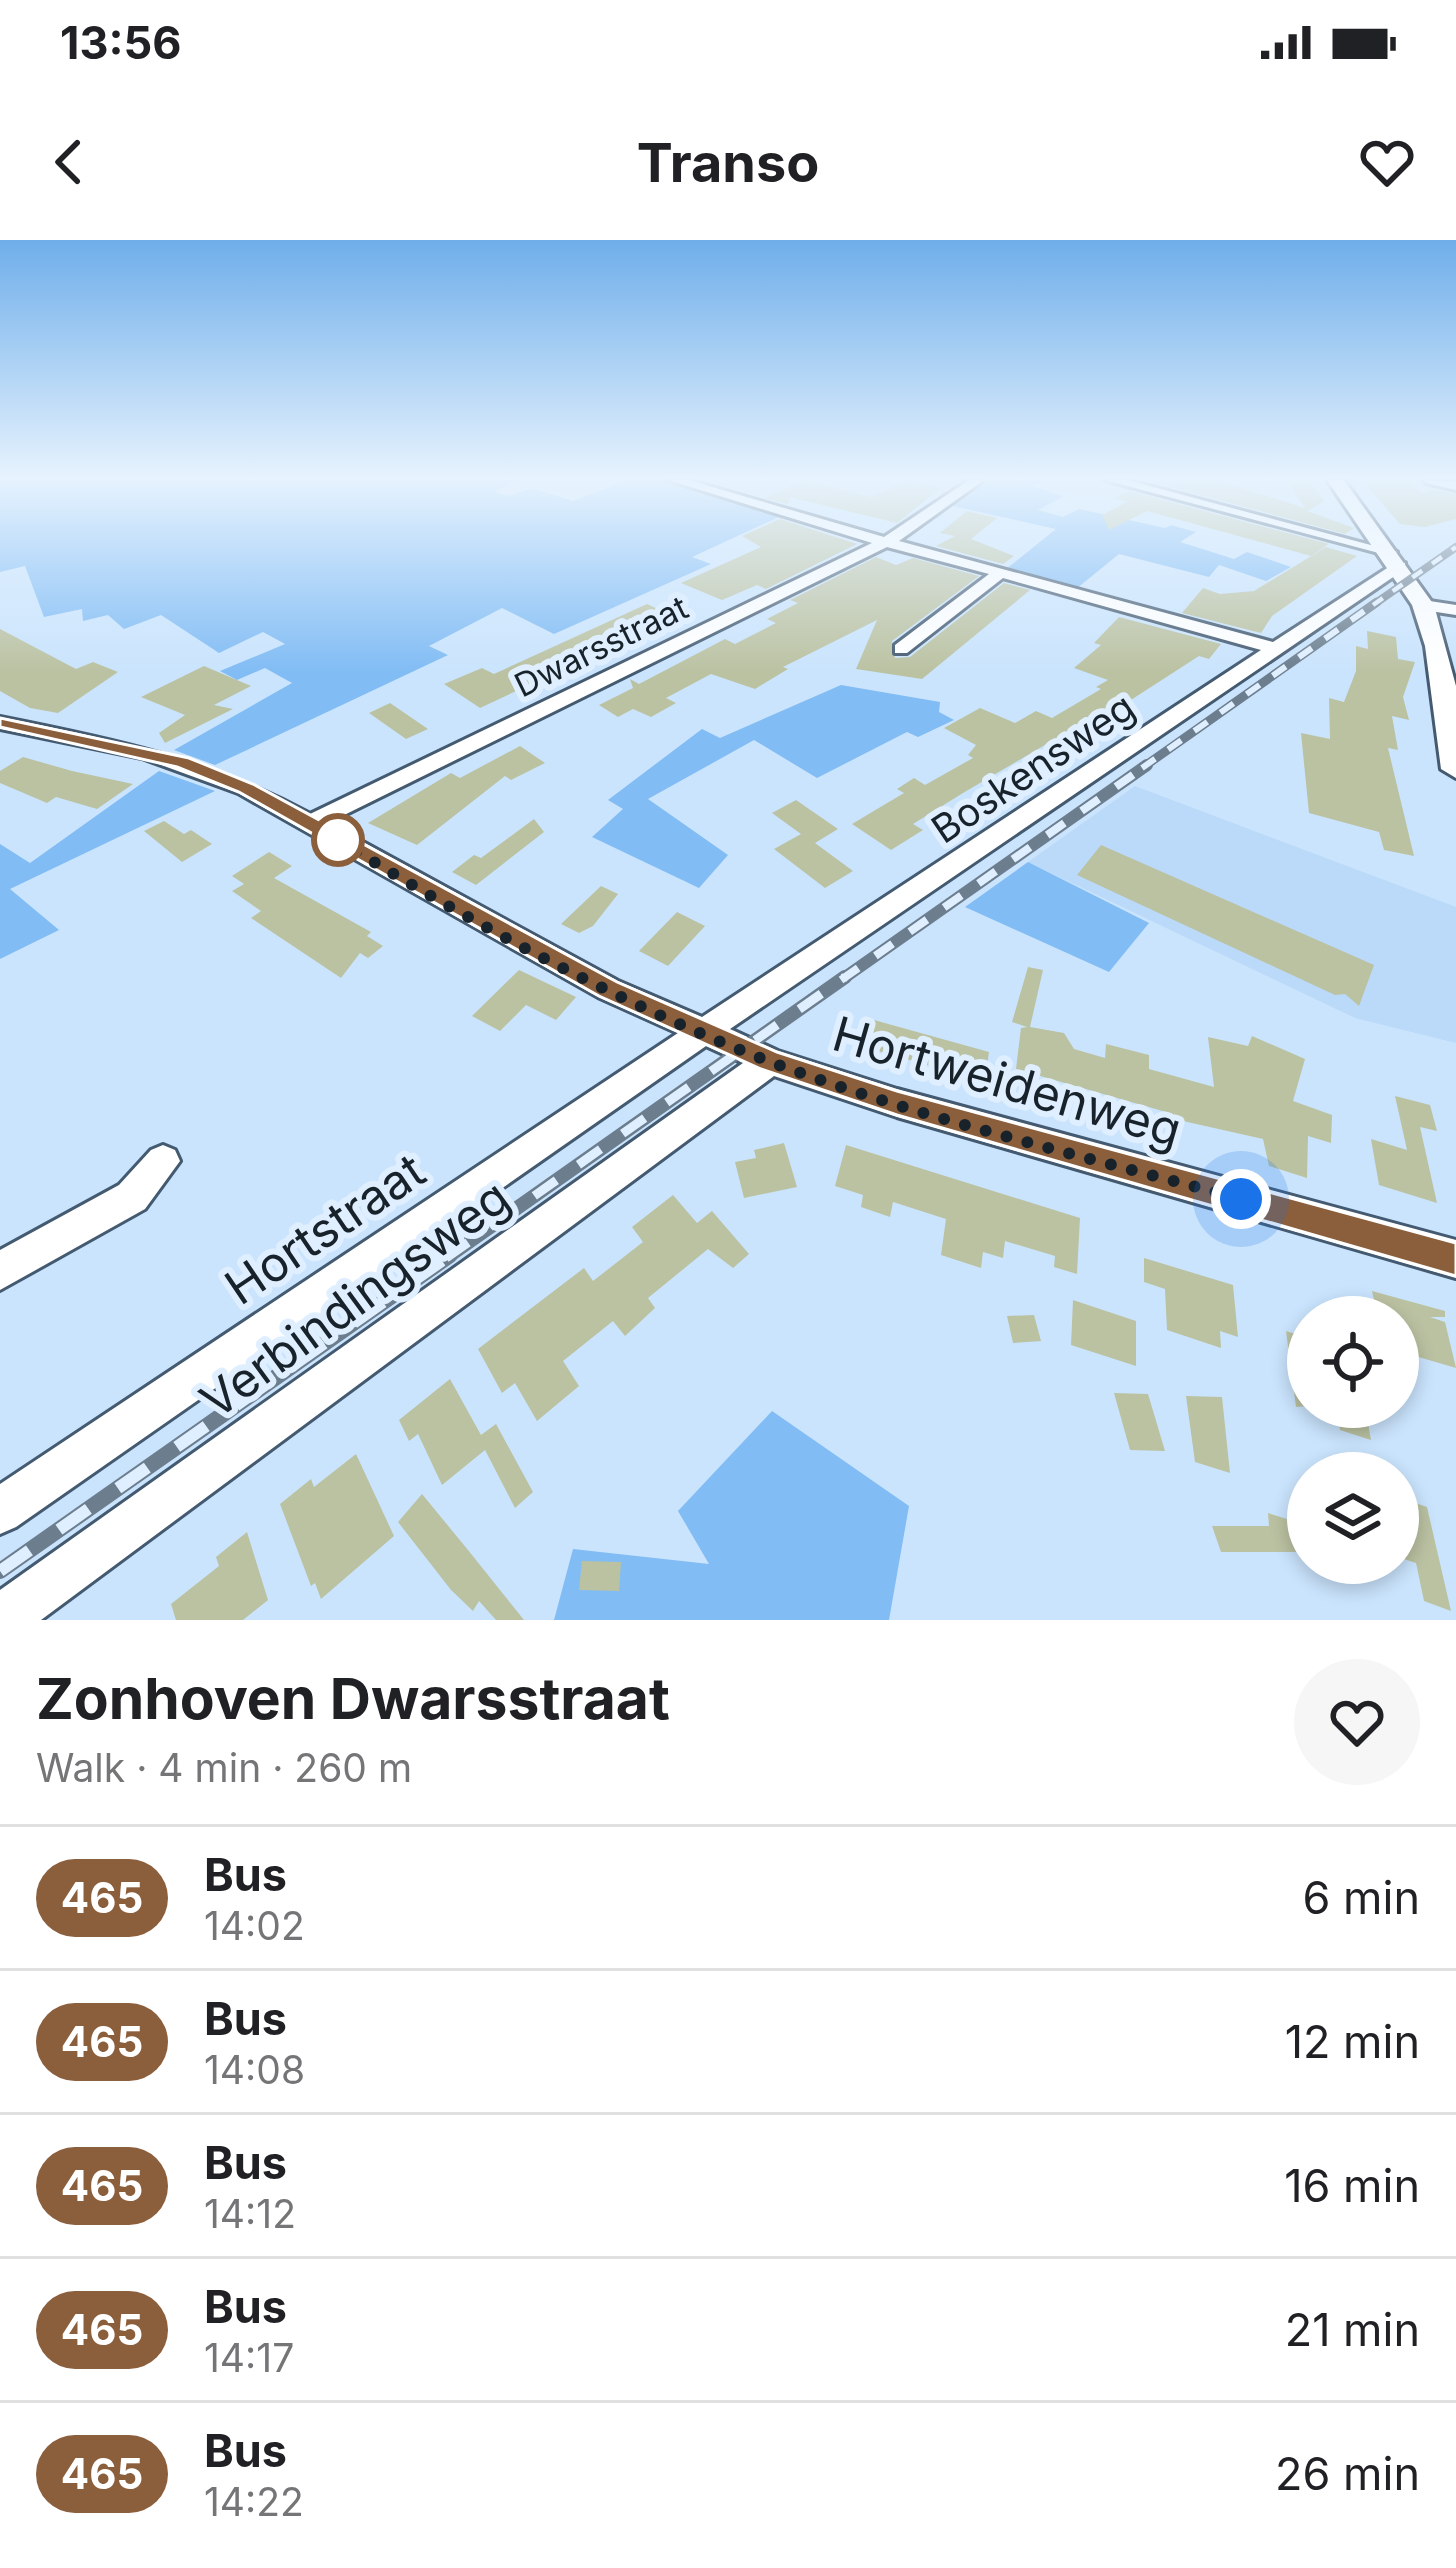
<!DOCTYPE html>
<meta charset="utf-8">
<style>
body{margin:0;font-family:Inter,sans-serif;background:#f6f6f6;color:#202124;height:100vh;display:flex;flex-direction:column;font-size:45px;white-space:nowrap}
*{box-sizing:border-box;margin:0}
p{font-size:39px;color:#757577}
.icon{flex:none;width:66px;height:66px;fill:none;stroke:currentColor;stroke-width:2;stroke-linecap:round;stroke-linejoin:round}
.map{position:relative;height:1380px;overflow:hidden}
.side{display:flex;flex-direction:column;background:#fff;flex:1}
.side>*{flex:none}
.badge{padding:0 24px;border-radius:39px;font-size:42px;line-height:78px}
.controls{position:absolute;left:1287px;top:1056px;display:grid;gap:24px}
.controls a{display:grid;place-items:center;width:132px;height:132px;border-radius:50%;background:#fff;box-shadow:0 6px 18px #0003;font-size:60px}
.you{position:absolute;width:60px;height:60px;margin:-30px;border:9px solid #fff;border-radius:50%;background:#1a73e8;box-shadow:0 0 0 18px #1a73e833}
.map>.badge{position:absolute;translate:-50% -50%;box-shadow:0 0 0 6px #fff}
.round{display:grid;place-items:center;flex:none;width:126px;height:126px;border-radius:63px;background:#f6f6f6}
.overview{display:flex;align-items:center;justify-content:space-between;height:204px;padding:0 36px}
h1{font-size:57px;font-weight:700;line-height:90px}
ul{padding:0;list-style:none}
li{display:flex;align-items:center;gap:36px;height:144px;padding:0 36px;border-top:3px solid #e0e0e0}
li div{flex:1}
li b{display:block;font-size:45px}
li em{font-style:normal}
li .badge{min-width:132px;font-weight:700;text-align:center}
.status{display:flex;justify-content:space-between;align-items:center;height:84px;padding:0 60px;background:#fff;direction:ltr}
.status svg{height:33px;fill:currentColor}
header{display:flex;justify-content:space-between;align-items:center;height:156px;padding:0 36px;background:#fff;font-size:54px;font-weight:700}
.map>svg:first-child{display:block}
.built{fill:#bbd9f8}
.green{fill:#81bcf4}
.building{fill:#bbc2a2}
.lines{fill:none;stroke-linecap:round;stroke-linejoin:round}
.minor-casing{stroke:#445a70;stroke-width:6}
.tertiary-casing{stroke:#445a70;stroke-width:6}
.minor{fill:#fff;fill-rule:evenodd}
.tertiary{fill:#fff;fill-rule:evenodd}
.rail-far4-casing{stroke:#6c7e8e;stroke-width:8}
.rail-far3-casing{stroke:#6c7e8e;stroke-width:9}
.rail-far2-casing{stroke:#6c7e8e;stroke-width:12}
.rail-far1-casing{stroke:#6c7e8e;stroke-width:14}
.rail-casing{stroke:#6c7e8e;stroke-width:16}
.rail-far4{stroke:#e0efff;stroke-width:4.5;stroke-dasharray:12;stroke-linecap:butt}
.rail-far3{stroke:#e0efff;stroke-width:6;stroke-dasharray:16;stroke-linecap:butt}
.rail-far2{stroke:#e0efff;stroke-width:8;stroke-dasharray:21;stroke-linecap:butt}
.rail-far1{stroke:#e0efff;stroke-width:9;stroke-dasharray:27;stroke-linecap:butt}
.rail{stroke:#e0efff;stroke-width:12;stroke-dasharray:36;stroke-linecap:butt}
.line{fill:#8b5e3c;stroke:#fff;stroke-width:3}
.walk{stroke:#18222b;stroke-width:12;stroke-dasharray:0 21.6}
.stop-dot{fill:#fff;stroke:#8b5e3c;stroke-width:6}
.labels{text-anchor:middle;stroke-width:12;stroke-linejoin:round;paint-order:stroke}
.far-street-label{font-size:33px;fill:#18222b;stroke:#e0efff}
.street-label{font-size:39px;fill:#18222b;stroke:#e0efff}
.near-street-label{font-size:48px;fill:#18222b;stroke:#e0efff}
</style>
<div class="status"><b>13:56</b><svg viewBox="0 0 49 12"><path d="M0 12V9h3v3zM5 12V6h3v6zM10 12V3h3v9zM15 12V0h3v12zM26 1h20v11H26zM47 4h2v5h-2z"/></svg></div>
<header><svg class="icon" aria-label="back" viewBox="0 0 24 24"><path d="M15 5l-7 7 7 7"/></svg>Transo<svg class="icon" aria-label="heart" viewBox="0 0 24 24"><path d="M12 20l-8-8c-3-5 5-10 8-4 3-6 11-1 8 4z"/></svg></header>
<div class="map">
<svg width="1456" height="1380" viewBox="0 0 1456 1380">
<rect width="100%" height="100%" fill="#cae4fd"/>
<path class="built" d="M1135,546L1456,667V803L1355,778L1028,622Z"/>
<path class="green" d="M0,240H517L494,252L507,256L532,248L573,261L627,240H664L781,276L692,317L711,324L554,394L502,368L429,406L448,415L215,525L174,510L292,443L265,428L237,440L220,431L285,404L263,392L219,413L161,375L124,389L108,375L83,381L82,369L44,377L25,326L0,332Z
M981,240H1044L1032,246L1064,256L1038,270L1063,277L1079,269L1165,288L1171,285L1196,292L1180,302L1234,319L1247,312L1291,327L1266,341L1219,325L1209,337L1119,314L1076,349L1005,330L1056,289L948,265Z
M841,445L940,462L939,472L954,480L918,497L907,492L817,538L754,500L648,559L728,615L699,648L592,597L623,569L608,560L702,489L720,498Z
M159,531L215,551L10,649L59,690L0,719V604L30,623Z
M1028,622L1149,683L1109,732L965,667Z
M772,1171L909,1266L889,1380H554L573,1309L709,1324L678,1271Z"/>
<path class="building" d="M804,240L871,257L907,240L941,248L897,283L790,257L788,264L765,258Z
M1215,240L1305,268L1286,240H1309L1324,261L1307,271L1354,288L1345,294L1149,241Z
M1362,240L1411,241L1423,254L1431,249L1456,254V279L1425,287L1400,284Z
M1129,251L1329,304L1311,316L1147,271L1109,290L1102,275L1127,262L1115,258Z
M967,271L997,278L971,299L1014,316L1003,324L936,306L955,296L940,293Z
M780,279L857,304L766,349L757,345L722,360L681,343L761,307L742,296Z
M1326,307L1357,316L1272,376L1261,393L1182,373L1203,348L1220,354L1254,351Z
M876,317L896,325L913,318L979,336L892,401L895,418L910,417L1004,343L1030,350L922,439L856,429L877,380L783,427L788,429L755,449L711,434L666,458L676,463L651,477L633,469L618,477L599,465L633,448L630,439L639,444L725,399L735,404L776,383L767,379L798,363L790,360Z
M647,364L677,378L603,417L597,413L480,468L444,444L482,428L494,434Z
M1119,377L1221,404L1209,419L1199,416L1120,467L1124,469L1080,494L1067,492L963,553L913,584L923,590L891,610L852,584L904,553L897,549L914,538L925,545L973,518L968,515L976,505L944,488L980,468L1015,483L1036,471L1052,478L1101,449L1096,447L1108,440L1074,428L1101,405L1094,403Z
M0,389L76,429L93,422L118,432L58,473L30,468L0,451Z
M1367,391L1396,397L1398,419L1415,422L1403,457L1409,480L1392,476L1398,510L1388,508L1414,616L1384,610L1379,592L1309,573L1301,493L1330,499L1329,458L1344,462L1356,431V406L1368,409Z
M204,426L251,446L214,465L233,469L165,503L159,493L185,475L141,457Z
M390,463L428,489L406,499L369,473Z
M520,506L545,523L511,540L505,536L417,605L368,583L451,533L460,538Z
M23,517L72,531L133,544L97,569L56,557L47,563L0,543V531Z
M796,560L838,589L815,603L853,631L825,648L774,609L801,594L772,573Z
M534,579L544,592L476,645L452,632L474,615L481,618Z
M164,581L184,594L191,590L212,604L182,622L144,591Z
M1101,605L1374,725L1359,766L1345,754L1335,755L1077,635Z
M269,612L292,626L274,638L371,692L367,696L383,706L368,718L360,713L341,738L251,678L261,671L232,651L244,644L232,636Z
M601,646L618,654L593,686L579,693L561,684Z
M677,672L705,686L668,726L639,711Z
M1028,727L1043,730L1030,787L1064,793L1074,809L1105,818L1106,804L1149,815V829L1214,847L1208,797L1248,806L1252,796L1305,819L1293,861L1332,875L1331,903L1308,896L1307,938L1269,926L1263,899L1174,879L1173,874L1016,829L1021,788L1027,787L1012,782Z
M519,730L576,757L556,780L526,765L500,791L472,776Z
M874,780L989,812L985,841L867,808Z
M1395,856L1430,865L1437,891L1420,887L1437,963L1379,945L1371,899L1407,910Z
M784,903L797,947L744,958L735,922L756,918L754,910Z
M846,905L1080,978L1077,1034L1054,1027L1055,1016L1005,1001L1003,1018L983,1012L981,1028L941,1015L946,979L893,962L890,977L861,967L863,955L835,946Z
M673,955L697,983L712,971L749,1014L733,1028L708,1009L648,1058L655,1068L625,1096L613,1081L563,1121L579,1146L537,1181L515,1143L502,1153L478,1109L584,1028L593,1041L643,1002L632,987Z
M1144,1018L1233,1045L1238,1097L1220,1091L1221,1108L1167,1090L1165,1049L1144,1042Z
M1372,1051L1445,1071V1077H1430L1445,1082L1456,1128L1398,1111V1077H1378Z
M1073,1060L1136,1081V1126L1071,1105Z
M1034,1075L1041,1101L1013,1103L1007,1076Z
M1286,1091L1308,1098V1166L1296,1167Z
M450,1139L481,1195L496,1184L533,1252L515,1268L485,1210L442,1245L418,1194L409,1201L399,1180Z
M1114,1153L1148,1154L1165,1211L1130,1210Z
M1186,1156L1222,1157L1230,1233L1195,1222Z
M1337,1167H1365L1371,1200L1340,1190Z
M356,1214L394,1296L321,1359L315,1343L311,1346L280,1264L311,1239L314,1247Z
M422,1254L468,1310L524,1380H496L479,1361L473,1371L451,1350L398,1282Z
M1398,1257L1427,1267L1451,1371L1424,1361L1416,1323L1398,1317Z
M1268,1273L1290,1280L1296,1312H1221L1212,1286H1269Z
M247,1292L268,1360L243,1380H176L171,1364L219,1326L216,1317Z
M582,1321L621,1322L619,1351L579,1350Z"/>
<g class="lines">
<defs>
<path id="minor" d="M668,240H688L884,297L969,240H984L899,301L1273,402L1395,323H1405V329L730,789L778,811L897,849L1456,1000V1038L897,877L774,836L41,1380H0V1350L743,823L706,806L16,1287L0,1294V1244L678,793L598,757L238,553L142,518L0,489V477C111,499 209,519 310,574L872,303ZM887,307L989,334L895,405V413H907L1003,338L1261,410L702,777L618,741L328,583Z
M1105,240H1127L1397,312L1390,316Z
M1424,240L1456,242V250L1426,243Z
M1423,360L1456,365V375L1417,369L1415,365Z
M163,905L175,910L180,921L145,969L0,1050V1010L119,945L151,910Z"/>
<path id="tertiary" d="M1327,240H1344L1434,365L1456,446V538L1441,529L1425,406L1412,365Z"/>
</defs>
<use href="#minor" class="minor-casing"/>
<use href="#tertiary" class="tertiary-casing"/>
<use href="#minor" class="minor"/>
<use href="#tertiary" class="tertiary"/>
<defs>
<path id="rail-far4" d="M1373,365L1456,307"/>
<path id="rail-far3" d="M1142,528L1377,362"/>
<path id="rail-far2" d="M841,740L1147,525"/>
<path id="rail-far1" d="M446,1018L845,737"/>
<path id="rail" d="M0,1331L450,1015"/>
</defs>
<use href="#rail-far4" class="rail-far4-casing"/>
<use href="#rail-far3" class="rail-far3-casing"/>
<use href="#rail-far2" class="rail-far2-casing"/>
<use href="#rail-far1" class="rail-far1-casing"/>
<use href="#rail" class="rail-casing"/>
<use href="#rail-far4" class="rail-far4"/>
<use href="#rail-far3" class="rail-far3"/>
<use href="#rail-far2" class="rail-far2"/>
<use href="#rail-far1" class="rail-far1"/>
<use href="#rail" class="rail"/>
</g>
<linearGradient id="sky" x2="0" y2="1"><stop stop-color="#6faeea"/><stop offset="0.55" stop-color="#e7f3fe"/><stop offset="1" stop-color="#e7f3fe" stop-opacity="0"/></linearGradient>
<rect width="1456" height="433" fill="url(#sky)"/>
<path class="line" d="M0,478L189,518L253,544L617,742L777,812L897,851L1456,1003V1036L897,875L761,829L599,756L239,552L177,527L0,487Z"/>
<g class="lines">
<path class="walk" d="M338,600C473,684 619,763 768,821C921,879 1084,916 1241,959"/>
</g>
<circle class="stop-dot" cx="338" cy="600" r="24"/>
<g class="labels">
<g class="far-street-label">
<text transform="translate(601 406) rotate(-26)" y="12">Dwarsstraat</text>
</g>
<g class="street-label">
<text transform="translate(1033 528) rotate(-34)" y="14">Boskensweg</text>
</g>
<g class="near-street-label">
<text transform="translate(1007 842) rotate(16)" y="17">Hortweidenweg</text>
<text transform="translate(325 989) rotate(-34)" y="17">Hortstraat</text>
<text transform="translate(355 1059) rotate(-36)" y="17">Verbindingsweg</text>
</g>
</g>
</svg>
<div class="controls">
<a><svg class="icon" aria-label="locate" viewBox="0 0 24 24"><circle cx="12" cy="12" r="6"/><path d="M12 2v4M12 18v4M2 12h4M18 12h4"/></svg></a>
<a><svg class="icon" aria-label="layers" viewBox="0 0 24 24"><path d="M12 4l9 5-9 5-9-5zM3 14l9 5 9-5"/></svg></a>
</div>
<div class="you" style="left:1241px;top:959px"></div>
</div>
<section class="side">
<div class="overview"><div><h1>Zonhoven Dwarsstraat</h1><p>Walk · 4 min · 260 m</p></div><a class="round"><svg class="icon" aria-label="heart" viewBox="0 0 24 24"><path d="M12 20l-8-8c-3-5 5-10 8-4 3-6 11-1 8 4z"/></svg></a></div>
<ul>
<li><span class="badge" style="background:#8b5e3c;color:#fff">465</span><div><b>Bus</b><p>14:02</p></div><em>6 min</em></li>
<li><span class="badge" style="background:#8b5e3c;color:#fff">465</span><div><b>Bus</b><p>14:08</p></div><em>12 min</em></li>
<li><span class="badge" style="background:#8b5e3c;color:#fff">465</span><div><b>Bus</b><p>14:12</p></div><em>16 min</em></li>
<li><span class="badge" style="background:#8b5e3c;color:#fff">465</span><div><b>Bus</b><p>14:17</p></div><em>21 min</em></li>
<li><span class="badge" style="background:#8b5e3c;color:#fff">465</span><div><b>Bus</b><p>14:22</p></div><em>26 min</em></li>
</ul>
</section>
